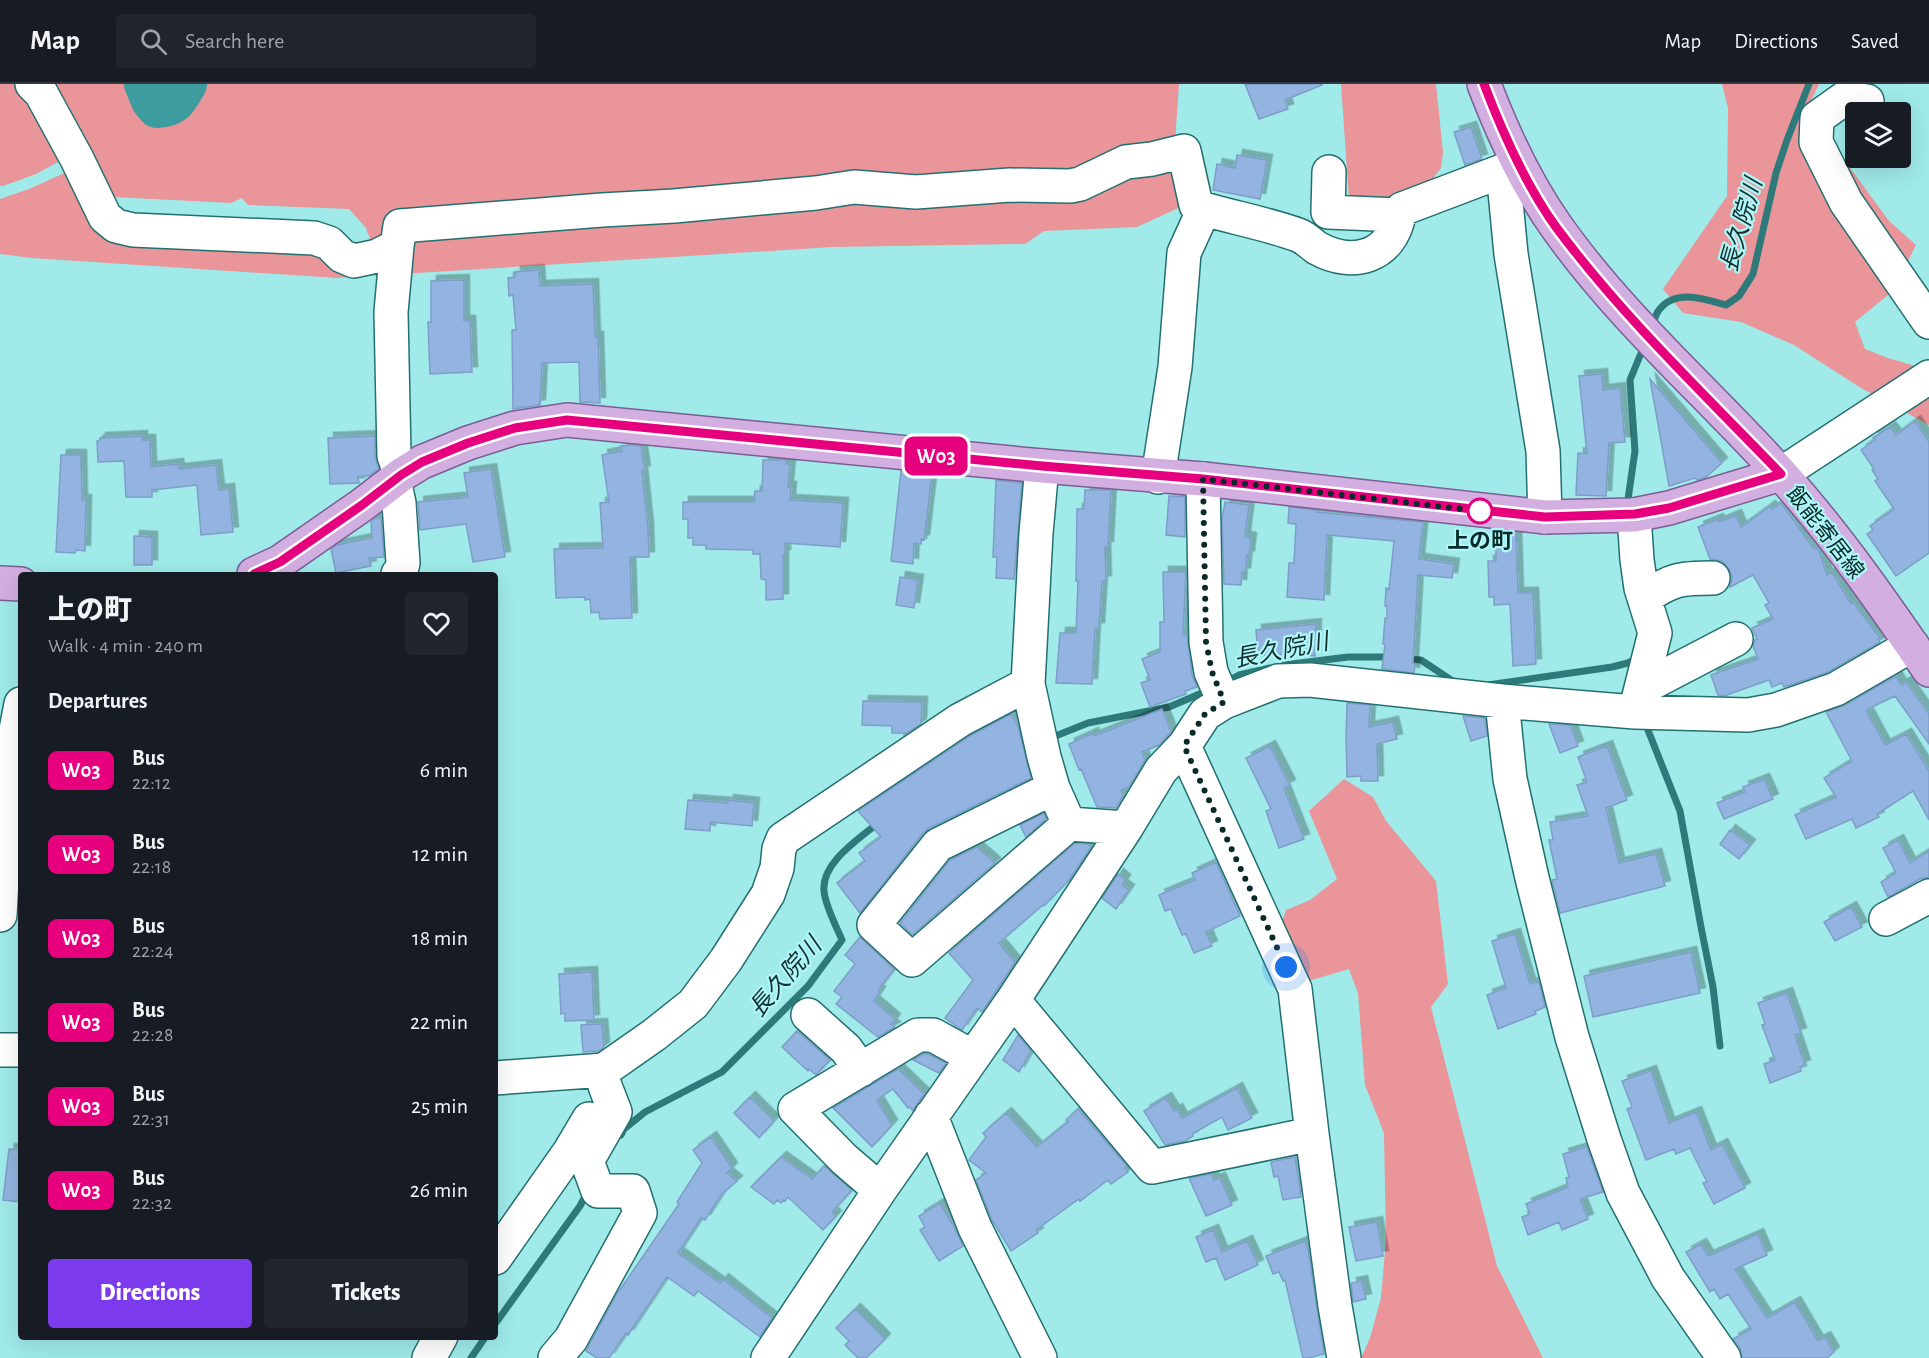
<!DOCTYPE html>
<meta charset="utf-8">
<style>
body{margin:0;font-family:"Alegreya Sans","Noto Sans JP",sans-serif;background:#20242c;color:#f1f3f6;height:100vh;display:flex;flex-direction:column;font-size:22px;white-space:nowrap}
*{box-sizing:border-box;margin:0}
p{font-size:20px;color:#9ea1a6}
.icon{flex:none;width:33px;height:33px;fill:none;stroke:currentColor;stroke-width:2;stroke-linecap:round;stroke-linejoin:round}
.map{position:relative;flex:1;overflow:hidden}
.side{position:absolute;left:18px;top:488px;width:480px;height:768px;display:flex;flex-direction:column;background:#171b24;border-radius:6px;box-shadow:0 6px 24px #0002}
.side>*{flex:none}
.badge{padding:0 12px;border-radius:9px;font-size:21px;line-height:39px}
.controls{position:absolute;left:1845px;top:18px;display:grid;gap:12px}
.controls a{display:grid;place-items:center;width:66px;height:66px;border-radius:6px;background:#171b24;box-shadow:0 6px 24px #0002;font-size:30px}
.you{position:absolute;width:30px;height:30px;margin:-15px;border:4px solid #fff;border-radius:50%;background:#1a73e8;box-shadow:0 0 0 9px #1a73e833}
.map>.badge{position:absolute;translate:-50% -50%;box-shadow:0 0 0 3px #fff}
h2{padding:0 30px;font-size:22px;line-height:54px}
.round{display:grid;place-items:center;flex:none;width:63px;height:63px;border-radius:6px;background:#20242c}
.summary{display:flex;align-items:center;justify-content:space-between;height:102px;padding:0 30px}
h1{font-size:28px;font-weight:800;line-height:45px}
.primary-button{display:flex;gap:12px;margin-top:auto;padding:12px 30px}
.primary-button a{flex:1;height:69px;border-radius:6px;background:#7c3aed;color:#fff;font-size:24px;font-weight:800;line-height:69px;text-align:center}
.primary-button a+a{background:#20242c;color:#f1f3f6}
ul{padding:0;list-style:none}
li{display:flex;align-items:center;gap:18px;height:84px;padding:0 30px}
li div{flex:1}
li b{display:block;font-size:22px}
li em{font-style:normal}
li .badge{min-width:66px;font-weight:700;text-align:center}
header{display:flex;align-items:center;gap:36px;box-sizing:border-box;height:84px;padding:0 30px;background:#171b24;border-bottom:2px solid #363941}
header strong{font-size:28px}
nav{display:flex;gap:33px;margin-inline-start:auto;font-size:21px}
.search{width:420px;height:54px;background:#20242c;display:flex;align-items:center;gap:15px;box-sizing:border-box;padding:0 21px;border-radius:6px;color:#9ea1a6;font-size:22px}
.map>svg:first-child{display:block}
.green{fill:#e99599}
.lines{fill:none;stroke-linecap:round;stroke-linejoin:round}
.stream{stroke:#2e7a7a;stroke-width:7}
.river{stroke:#3d9c9d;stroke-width:40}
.building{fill:#93b4e0;stroke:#7e9ec9;stroke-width:1.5;filter:url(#shadow)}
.minor-casing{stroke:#237071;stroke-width:36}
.major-casing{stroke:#7a5e94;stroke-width:36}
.minor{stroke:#fff;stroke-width:33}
.major{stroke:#d3afe1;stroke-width:33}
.line-casing{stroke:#fff;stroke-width:14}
.line{stroke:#e6007e;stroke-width:9}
.walk{stroke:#0a2a2a;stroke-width:6;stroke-dasharray:0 10.8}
.stop-dot{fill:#fff;stroke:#e6007e;stroke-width:3}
.labels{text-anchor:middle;stroke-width:4.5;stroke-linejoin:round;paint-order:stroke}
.street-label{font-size:22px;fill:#0a2a2a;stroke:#adf7f8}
.stop-label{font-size:22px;font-weight:bold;fill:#0a2a2a;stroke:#adf7f8}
.water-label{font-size:24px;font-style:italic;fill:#172e2e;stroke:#adf7f8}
</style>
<header>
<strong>Map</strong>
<div class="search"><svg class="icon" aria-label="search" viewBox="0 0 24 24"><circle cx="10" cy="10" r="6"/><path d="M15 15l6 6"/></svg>Search here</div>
<nav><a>Map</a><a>Directions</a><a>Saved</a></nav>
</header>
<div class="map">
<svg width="1929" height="1274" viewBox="0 0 1929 1274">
<defs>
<filter id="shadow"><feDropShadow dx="5.5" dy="-5.5" stdDeviation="0" flood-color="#0004"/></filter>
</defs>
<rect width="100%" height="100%" fill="#a0eaea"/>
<path class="green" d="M0,0H24L62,76L36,90L3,102H0Z
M40,0H1179L1175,58L1189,119L1137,143L1044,147L1025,160L832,163L337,194L32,174L0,170V115L29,105L69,87L97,130L316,158L340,177L371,158L366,144L349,125L248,121L242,114L231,119L113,113Z
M1341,0H1436L1443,69L1441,84L1431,97L1389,117L1349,115Z
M1722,0H1819L1807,25L1889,137L1916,161L1894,206L1855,238L1865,265L1888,274L1929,286V341L1861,304L1794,261L1741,238L1683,229L1663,205L1727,112L1728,24Z
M1344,695L1373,713L1386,737L1436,797L1448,900L1431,923L1497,1182L1543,1274H1361L1370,1254L1381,1214L1386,1156L1384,1049L1365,1001L1358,909L1349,885L1305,898L1279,846L1286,826L1310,816L1337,795L1309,727Z"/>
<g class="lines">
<path class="stream" d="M1651,244C1654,238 1655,231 1659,226C1675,204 1705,215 1726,221L1739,212L1753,190L1776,89L1787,56L1809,0
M1627,422L1635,367L1630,296L1644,262
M1406,575L1421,576L1457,600
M1284,581L1348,573H1392
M1224,599L1239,591L1270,584
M1488,601L1612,583L1628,579L1638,574
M1644,636L1680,727L1701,843L1713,903L1720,962
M1048,655L1088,639L1169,623L1209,606
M621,1051L624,1045L645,1028L722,988L808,902L842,856C836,842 825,821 824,807C821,779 859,755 878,739
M495,1240L580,1122L588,1107
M471,1274L486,1252"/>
<path class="river" d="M144,0L151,17L157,24C176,23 178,15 187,0"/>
</g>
<path class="building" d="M1245,0H1322V1L1285,16L1288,25L1259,35Z
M1471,43L1482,75L1465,81L1454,48Z
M1237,71L1267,76L1260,115L1213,106L1217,80L1235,84Z
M539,186L540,202L593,200L595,253H598L600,319L580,318L579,278L542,279L540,321L513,325L512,246H516L513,211L509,212L508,194L515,193V188Z
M464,196V237H470L472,288L430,290L428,238H431V197Z
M1602,290L1603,306L1620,304L1625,358L1609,359L1606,412L1576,411L1578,369L1587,370L1579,292Z
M1650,295L1722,379L1706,393L1697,396L1695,394L1669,402Z
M1915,337L1929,358V469L1896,492L1867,450L1873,446L1870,442L1894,425L1875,397L1878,395L1872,386L1874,385L1861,366L1875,356L1873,354L1890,343L1896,351Z
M142,352V356H150L151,383L178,380L179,385L216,381L219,406L229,405L233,448L201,451L197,401L152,406V413H126L124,377L98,378L97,357L100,356V354Z
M375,352V372L379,385L369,392H358L359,399L330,400L328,354Z
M629,361L641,362L645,387H642L648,444L649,473H630L632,534L600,535L599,528L591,529L590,515L585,516V513L556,514L554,465L603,464L600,419L609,418L602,371L622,367L621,362Z
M61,371H81L82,416H86L85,467L76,466L75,469L56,468Z
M763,376H786V380H790L788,403H791L790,416L843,419L840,463L785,459V471H783V515L766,516V496L761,495L760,470H753V466L706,465V461H693V454H688V435H683V418H754L755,407H762Z
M491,385L505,473L473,478L466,440L420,446L418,418L468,413L464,389Z
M901,387L932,390L924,456L921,455V460L914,459L913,480L891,477Z
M996,396L1022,399L1014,495L996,494L997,473H993Z
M1085,406H1111L1108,463H1105L1106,497H1102L1099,544H1095L1092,600L1056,599L1060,549H1076L1078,497H1076L1077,425H1084Z
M1169,412L1185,413V453L1166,451Z
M1225,418L1249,421L1245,453L1251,454L1249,472L1247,471L1245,489L1242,488L1241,501L1224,500L1222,435Z
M1781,419L1814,465L1818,464L1827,491L1832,488L1851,520L1853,518L1880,554L1878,555L1880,558L1828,588L1784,603L1782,599L1772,603L1769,596L1724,612L1718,611L1711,591L1758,575L1753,562L1755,556L1757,555L1752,544L1773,535L1765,521L1769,519L1753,491L1730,503L1732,493L1729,485L1722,477L1710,475L1698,443L1718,435L1719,438L1736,431L1741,443L1770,422L1772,425Z
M1289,423L1317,426V428L1423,438L1419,475L1454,480L1452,494L1418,491L1413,579L1415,580L1414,589L1382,585L1385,560H1383L1385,534H1387V522H1385L1386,504L1389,505L1394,457L1327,451L1324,516L1287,513L1289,479H1294L1296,440L1288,439Z
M376,434H381L384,473L369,474L371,482L336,489L331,465L337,461L372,454L371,438Z
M1516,449L1518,509H1533L1536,580L1513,582L1510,520L1494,521V513H1489L1488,477H1496V450Z
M134,452L152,453V481H134Z
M1163,488H1186L1183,551H1187L1192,591L1197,603L1185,607L1186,610L1150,623L1141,599L1150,596L1142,575L1160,568V538H1164Z
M900,493L918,496L914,524L896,521Z
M1316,540L1315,572L1289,570L1258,572L1256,546Z
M1896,592L1901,601L1906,598L1929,630V660L1895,612L1866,626L1885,661L1906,650L1929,687V736L1913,707L1877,730L1879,733L1856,744L1852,735L1806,755L1795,731L1836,713L1824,694L1852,677L1826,628L1845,621Z
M863,617L922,618L921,640L904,651V649H892V642L862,641Z
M1347,619L1370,621L1369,643L1393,638L1397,655L1377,660L1378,697H1361V692L1347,693L1346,655Z
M1162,625L1171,648L1169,650L1159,661L1142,668L1145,676L1129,703L1121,706L1123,712L1116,724L1097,723L1081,685L1079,686L1069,660L1093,649L1094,652Z
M1011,630L1018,642L1031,694L929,744L923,749L860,829L837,799L865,777L859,769L881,753L858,727L970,652Z
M1463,632L1485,634L1487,652L1471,657Z
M1549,640L1570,641L1578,662L1560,669Z
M1270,662L1290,701L1284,704L1304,755L1279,764L1266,727L1271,725L1246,674Z
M1607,662L1627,716L1606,724L1619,779L1656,770L1665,802L1560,829L1552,796L1557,795L1549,756H1553L1550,738L1588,732L1577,701L1587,698L1578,673Z
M1764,695L1773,715L1724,735L1717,719L1745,708L1743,703Z
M688,716L728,719V716L754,719L752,742L710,738V747L685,745Z
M1044,729L1046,735L1026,753L1020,741Z
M1730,746L1750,761L1739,775L1720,760Z
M1898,756L1910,779L1929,767V793L1920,795L1888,813L1881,798L1896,789L1883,764Z
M1075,759L1088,760L1091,763L1069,796L1044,822L1043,821L999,859L1015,878L982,928L977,924L962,946L956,942L945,934L973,896L949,869Z
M977,763L995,779L912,851L900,839L950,776Z
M1216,778L1240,832L1206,848L1212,862L1194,869L1186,850L1182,851L1171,825L1165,827L1159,811L1195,796L1192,789Z
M1118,790L1125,796L1122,801L1129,806L1116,825L1102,814Z
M1851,823L1862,843L1835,857L1824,838Z
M1515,850L1530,900L1539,897L1545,923L1535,927L1536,930L1498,945L1487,911L1506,904L1492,857Z
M860,853L894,885L878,906L880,908L874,917L895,935L891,940L895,943L878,953L836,920L842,913L834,907L855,880L845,871Z
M1691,868L1700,909L1593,933L1584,892Z
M592,888L594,936L565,937V929L561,930L559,890Z
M1787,909L1801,949L1795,951L1805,981L1800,983L1801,987L1770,999L1764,980L1775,976L1762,941L1765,940L1758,919Z
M602,940L604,963L599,967L583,968L581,941Z
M797,947L830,976L816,991L809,985L808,987L782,963Z
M1018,951L1031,967L1019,988L1003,976Z
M923,970H928L946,979L939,989L913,976Z
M898,985L924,1010L913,1027L910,1023L908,1024L893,1005L877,1016L892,1041L872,1063L833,1024Z
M1651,987L1669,1039L1696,1028L1711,1066L1722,1060L1745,1104L1714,1120L1703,1099L1707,1098L1690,1064L1676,1070L1674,1065L1646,1076L1627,1025L1632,1023L1622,997Z
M1237,1004L1252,1034L1228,1046L1222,1033L1192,1050L1193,1052L1185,1057L1165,1061L1144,1027L1166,1014L1174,1027L1177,1025L1182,1034Z
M750,1013L774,1037L759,1054L734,1029Z
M1078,1025L1127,1082L1125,1084L1128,1088L1111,1100L1108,1096L1080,1117L1079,1115L1036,1146L1038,1149L1011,1167L992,1136L976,1096L986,1089L969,1076L986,1053L983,1049L1006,1029L1037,1063L1068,1038L1066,1036Z
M711,1053L732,1084L727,1089L737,1097L721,1111L705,1136L701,1134L678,1169L720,1199L723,1195L772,1234L760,1253L698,1207L694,1212L667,1193L628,1251L626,1249L609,1274H597L586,1267L617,1210L679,1120L677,1118L702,1079L693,1066Z
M1587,1063L1603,1108L1580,1115L1588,1135L1562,1146L1559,1138L1528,1151L1522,1133L1530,1130L1526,1120L1568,1103L1566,1094L1569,1093L1563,1070Z
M9,1065L21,1066V1118L3,1116Z
M781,1073L812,1095L824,1082L852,1106L832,1128L836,1132L823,1146L788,1113L785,1117L783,1116L781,1119L777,1116L774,1120L751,1103Z
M1295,1073L1301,1113L1283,1116L1278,1092L1274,1093L1271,1078Z
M1211,1090L1214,1096L1220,1094L1232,1121L1206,1132L1189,1094Z
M940,1119L954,1143L963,1162L939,1177L920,1146L925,1143L919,1132Z
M1377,1138L1383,1172L1356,1177L1349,1143Z
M1213,1146L1222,1168L1247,1157L1258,1181L1225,1196L1216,1174L1206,1178L1196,1153Z
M1758,1150L1767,1171L1735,1185L1767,1234L1795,1218L1818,1257L1825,1253L1834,1268L1827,1274H1742L1740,1264L1733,1255L1751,1245L1728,1210L1720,1215L1714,1205L1710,1208L1686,1168L1701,1160L1708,1172Z
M1305,1157L1308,1165L1324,1270L1308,1274H1303L1285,1196L1283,1197L1279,1188L1273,1190L1266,1172Z
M1362,1197L1366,1215L1353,1218L1351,1199Z
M855,1225L885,1255L866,1274H858L845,1261L849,1257L836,1244Z"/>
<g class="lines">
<defs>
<path id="minor" d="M32,0L41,9L77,75L105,133L116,142L133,146L314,154L329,159L342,172L354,177L377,172L397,162L400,142L602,126L674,122L816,109L854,103L916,108L1010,101L1070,102L1080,100L1126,78L1152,75L1184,67L1196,121L1204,125L1184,169L1175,283L1158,393
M1867,17L1845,14L1817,34L1816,58L1846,118L1929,238
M1503,87L1511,170L1543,367L1545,433
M1329,88L1328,128L1399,131L1402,125L1518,81
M1204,125C1235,134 1268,140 1298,151C1306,154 1311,160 1317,164C1353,184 1391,173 1399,131
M397,162L391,228L394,372L401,391
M1042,382L1036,449L1028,600L1044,673L1053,704L1069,740L1126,744
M1781,390L1929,293
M1203,395L1206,558L1211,588L1224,618
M394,396L399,419L403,479L401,487L398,490
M1634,431L1637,476L1641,504L1655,549L1635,628
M1644,514C1672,495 1680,494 1713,494
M1642,604L1736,555
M1502,617L1510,695L1532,794L1572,953L1604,1055L1623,1109L1668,1194L1724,1274
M1184,662L1295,905L1312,1050L1335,1222L1344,1274
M1053,704L938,761L874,841L912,876L1069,740
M0,831L8,688L21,620
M1886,835L1929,812
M1013,916L1152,1083L1312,1050
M808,931L846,965L861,986
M0,966H21
M495,994L604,986L654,951L693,920L726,876L768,810L777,784L779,765L783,755L960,636L1028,600
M931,1032L975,1144L1040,1274
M880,1106L844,1075L795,1025L918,951H933L973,973
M495,1174L570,1067L589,1035
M429,1274L441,1252
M555,1274L571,1255L640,1129L633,1107H598L587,1077L615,1028L605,1002
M768,1274L880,1106L1013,916L1126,744L1161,686L1184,662L1205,630L1224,618L1278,597L1310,596L1502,617L1635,628L1748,631L1776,626L1836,605L1912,561"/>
<path id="major" d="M1484,0C1503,50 1525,98 1556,142C1620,233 1706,307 1781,390C1836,451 1883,519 1929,586
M254,490L280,478L362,421L401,391L422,378L468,359L515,344L567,336L1042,382L1203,395L1545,433L1634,431L1669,424L1781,390
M0,499L21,500"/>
</defs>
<use href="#minor" class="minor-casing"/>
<use href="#major" class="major-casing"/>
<use href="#minor" class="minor"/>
<use href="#major" class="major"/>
</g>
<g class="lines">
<defs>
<path id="line" d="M254,490L280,478L362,421L401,391L422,378L468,359L515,344L567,336L1042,382L1203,395L1545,433L1635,430L1669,424L1781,390C1704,310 1622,232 1556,143C1525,100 1503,50 1484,0"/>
</defs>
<use href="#line" class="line-casing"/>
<use href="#line" class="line"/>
<path class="walk" d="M1286,883L1184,662L1205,630L1224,618L1212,588L1206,558L1203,395L1480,427"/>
</g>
<circle class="stop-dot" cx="1480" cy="427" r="12"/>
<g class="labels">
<g class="street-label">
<text transform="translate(1826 448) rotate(52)" y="8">飯能寄居線</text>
</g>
<g class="stop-label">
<text x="1480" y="464">上の町</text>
</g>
<g class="water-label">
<text transform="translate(1741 141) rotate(-74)" y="8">長久院川</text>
<text transform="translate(1281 566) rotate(-11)" y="8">長久院川</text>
<text transform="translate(785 893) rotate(-49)" y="8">長久院川</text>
</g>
</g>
</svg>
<div class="controls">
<a><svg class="icon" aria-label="layers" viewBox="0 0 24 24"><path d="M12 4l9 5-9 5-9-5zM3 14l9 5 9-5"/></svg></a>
</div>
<div class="you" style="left:1286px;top:883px"></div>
<b class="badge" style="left:936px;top:372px;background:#e6007e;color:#fff">W03</b>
<section class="side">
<div class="summary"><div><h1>上の町</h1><p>Walk · 4 min · 240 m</p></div><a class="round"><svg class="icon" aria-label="heart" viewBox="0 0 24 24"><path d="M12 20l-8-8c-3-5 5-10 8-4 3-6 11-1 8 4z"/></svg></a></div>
<h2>Departures</h2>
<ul>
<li><span class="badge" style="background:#e6007e;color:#fff">W03</span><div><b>Bus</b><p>22:12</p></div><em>6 min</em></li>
<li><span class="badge" style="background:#e6007e;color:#fff">W03</span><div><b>Bus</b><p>22:18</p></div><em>12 min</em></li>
<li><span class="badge" style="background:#e6007e;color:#fff">W03</span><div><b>Bus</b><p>22:24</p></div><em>18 min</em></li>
<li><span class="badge" style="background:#e6007e;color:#fff">W03</span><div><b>Bus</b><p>22:28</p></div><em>22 min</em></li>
<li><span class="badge" style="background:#e6007e;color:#fff">W03</span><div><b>Bus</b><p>22:31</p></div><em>25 min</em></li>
<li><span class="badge" style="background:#e6007e;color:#fff">W03</span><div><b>Bus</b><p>22:32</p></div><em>26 min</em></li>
</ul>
<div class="primary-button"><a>Directions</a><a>Tickets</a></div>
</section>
</div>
